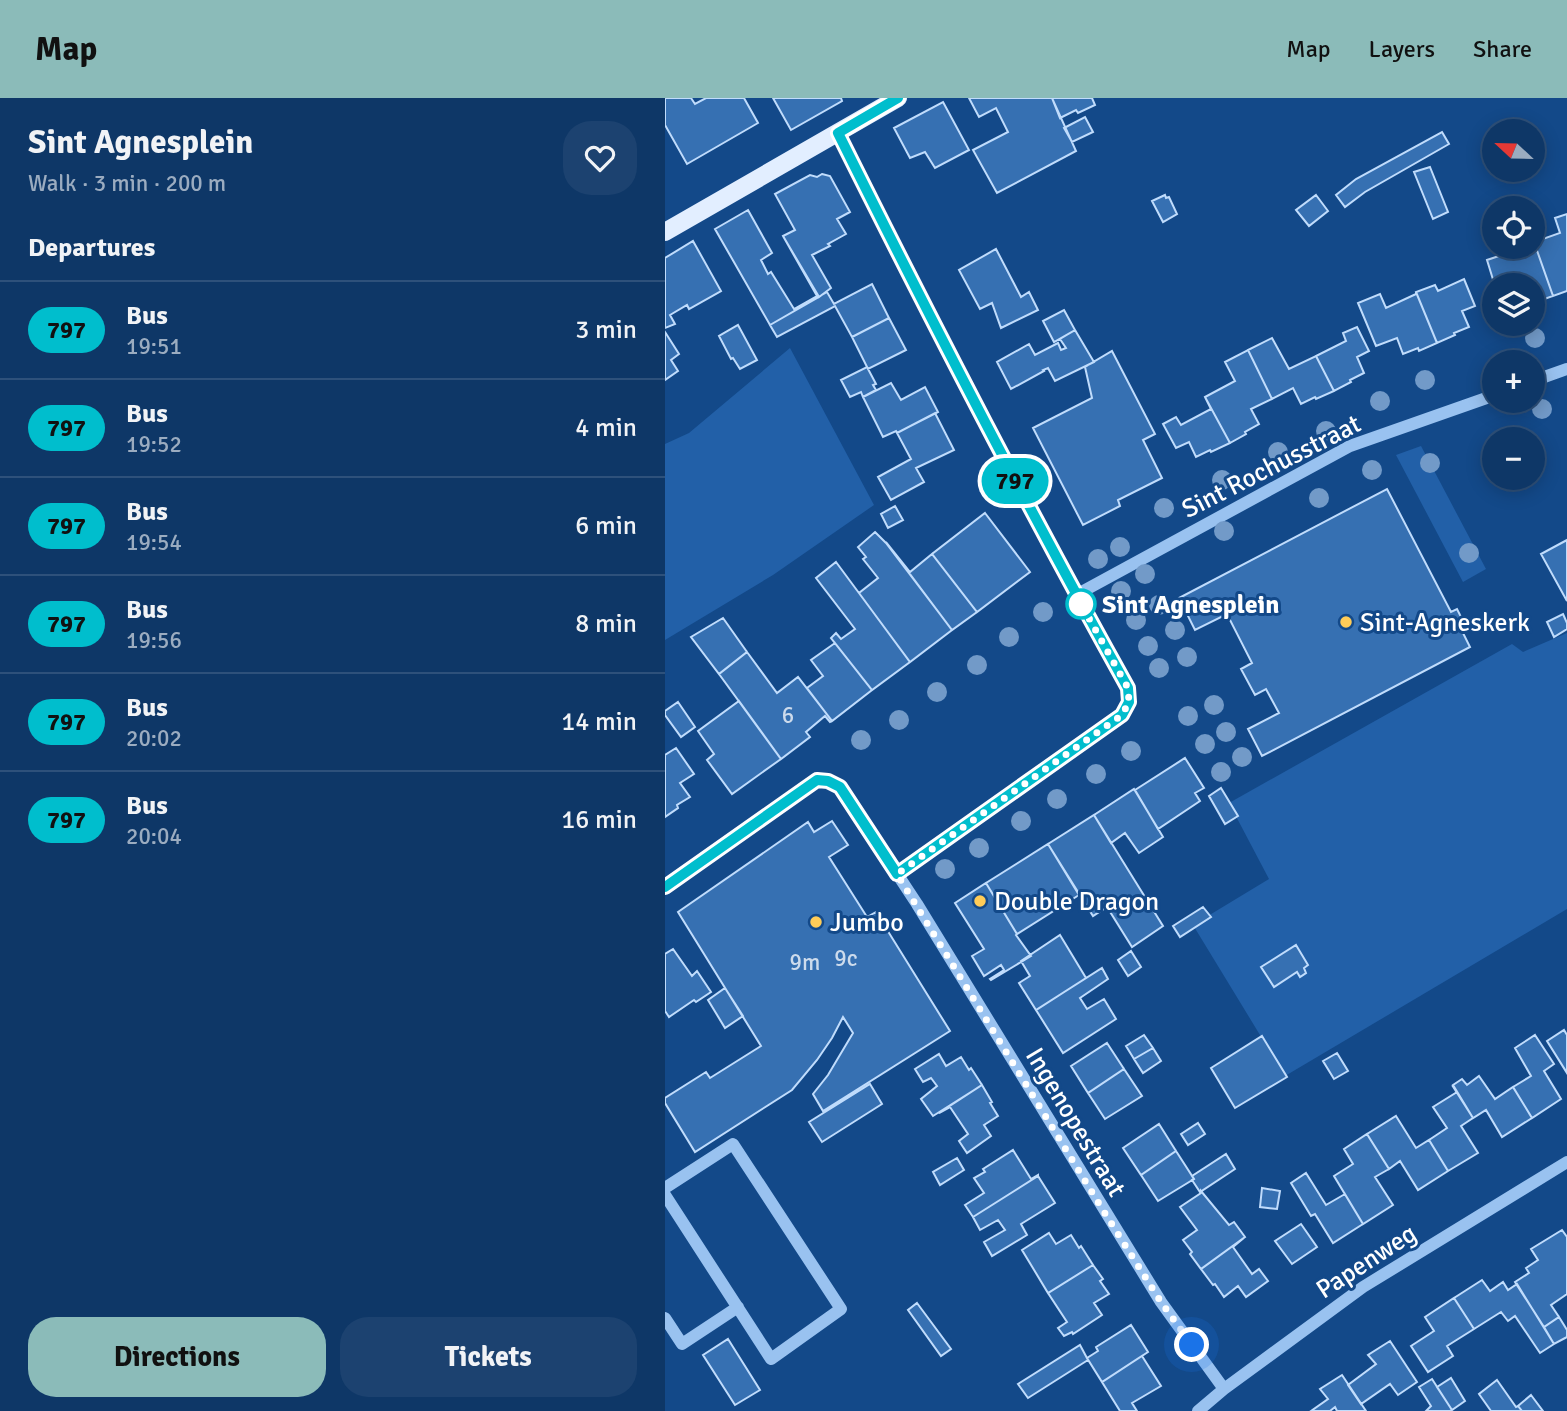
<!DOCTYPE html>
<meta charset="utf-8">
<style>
body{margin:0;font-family:Signika,sans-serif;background:#1c4270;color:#f1f3f6;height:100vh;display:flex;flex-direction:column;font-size:26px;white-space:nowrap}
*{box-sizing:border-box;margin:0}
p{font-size:23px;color:#9bacc0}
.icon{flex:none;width:38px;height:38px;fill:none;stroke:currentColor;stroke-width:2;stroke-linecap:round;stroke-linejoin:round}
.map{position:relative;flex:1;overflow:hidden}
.panel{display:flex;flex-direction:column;background:#0e3767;width:665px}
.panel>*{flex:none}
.badge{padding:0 14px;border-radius:23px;font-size:24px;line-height:46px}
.needle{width:46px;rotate:292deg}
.fabs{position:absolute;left:817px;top:21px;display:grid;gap:14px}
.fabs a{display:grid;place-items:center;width:63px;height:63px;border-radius:50%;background:#0e3767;box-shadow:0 4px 18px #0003,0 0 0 2px #2e517b;font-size:35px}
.you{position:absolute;width:35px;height:35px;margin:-18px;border:5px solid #fff;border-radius:50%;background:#1a73e8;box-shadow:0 0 0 10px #1a73e833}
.map>.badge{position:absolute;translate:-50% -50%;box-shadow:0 0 0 4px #fff}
h2{padding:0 28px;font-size:26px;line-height:63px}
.round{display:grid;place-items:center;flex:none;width:74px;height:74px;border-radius:28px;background:#1c4270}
.head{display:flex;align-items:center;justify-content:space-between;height:119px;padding:0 28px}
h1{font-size:33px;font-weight:800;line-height:52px}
.button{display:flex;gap:14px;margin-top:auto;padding:14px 28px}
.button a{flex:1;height:80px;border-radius:28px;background:#8bbbb9;color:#111;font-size:28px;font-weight:800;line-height:80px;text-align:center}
.button a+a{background:#1c4270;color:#f1f3f6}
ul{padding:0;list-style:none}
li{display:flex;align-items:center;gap:21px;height:98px;padding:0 28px;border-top:2px solid #2e517b}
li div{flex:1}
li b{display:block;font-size:26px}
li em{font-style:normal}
li .badge{min-width:77px;font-weight:700;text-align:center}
header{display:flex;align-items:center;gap:42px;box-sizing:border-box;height:98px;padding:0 35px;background:#8bbbb9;color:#111}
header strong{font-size:33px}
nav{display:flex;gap:38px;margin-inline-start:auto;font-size:24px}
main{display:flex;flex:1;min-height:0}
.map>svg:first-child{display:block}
.green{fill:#2260a8}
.building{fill:#3670b2;stroke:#c0dcfc;stroke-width:2}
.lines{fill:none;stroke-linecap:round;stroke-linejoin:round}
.minor{stroke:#99c2f0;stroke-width:12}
.major{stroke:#e2eeff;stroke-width:18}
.tree{fill:#729ac8}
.line-casing{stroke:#fff;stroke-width:16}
.line{stroke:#00becd;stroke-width:10}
.walk{stroke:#fff;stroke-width:7;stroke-dasharray:0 12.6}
.stop-dot{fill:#fff;stroke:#00becd;stroke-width:3.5}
.poi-dot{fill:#ffcc58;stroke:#134989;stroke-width:2.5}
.labels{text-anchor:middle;stroke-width:6;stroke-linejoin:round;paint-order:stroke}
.number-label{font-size:23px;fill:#cddbec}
.street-label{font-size:26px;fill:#fff;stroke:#134989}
.stop-label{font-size:26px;font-weight:bold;fill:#fff;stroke:#134989;text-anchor:start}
.poi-label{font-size:26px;fill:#fff;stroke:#134989;text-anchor:start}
</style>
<header>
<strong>Map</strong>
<nav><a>Map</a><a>Layers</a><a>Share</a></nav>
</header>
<main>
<section class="panel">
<div class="head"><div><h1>Sint Agnesplein</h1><p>Walk · 3 min · 200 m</p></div><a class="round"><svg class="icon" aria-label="heart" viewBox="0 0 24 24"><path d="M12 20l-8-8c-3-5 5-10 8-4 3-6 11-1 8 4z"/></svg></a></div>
<h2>Departures</h2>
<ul>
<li><span class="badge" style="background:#00becd;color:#111">797</span><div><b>Bus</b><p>19:51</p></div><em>3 min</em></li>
<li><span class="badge" style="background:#00becd;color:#111">797</span><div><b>Bus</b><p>19:52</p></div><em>4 min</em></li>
<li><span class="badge" style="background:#00becd;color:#111">797</span><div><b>Bus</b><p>19:54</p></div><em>6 min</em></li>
<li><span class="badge" style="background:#00becd;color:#111">797</span><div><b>Bus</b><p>19:56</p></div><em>8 min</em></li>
<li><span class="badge" style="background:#00becd;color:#111">797</span><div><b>Bus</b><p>20:02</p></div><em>14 min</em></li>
<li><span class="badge" style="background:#00becd;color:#111">797</span><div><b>Bus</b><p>20:04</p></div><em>16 min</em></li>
</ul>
<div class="button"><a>Directions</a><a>Tickets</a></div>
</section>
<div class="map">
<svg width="902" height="1313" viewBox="0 0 902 1313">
<rect width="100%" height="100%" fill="#134989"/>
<path class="green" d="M125,250L209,407L108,477L0,542V346L24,335Z
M756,348L821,471L798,484L731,357Z
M902,535V811L620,978L528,827L604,781L564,705L847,546L858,554Z"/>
<path class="building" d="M0,0H26L30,6L41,0H79L93,25L22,66L0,27Z
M108,0H176L177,3L126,32Z
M304,0H387L411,53L332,95L308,52L343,34L331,10L314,19Z
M387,0H427L430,7L413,15L411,12L395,20Z
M278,4L304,52L270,70L260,54L245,60L229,30Z
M420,19L428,34L407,44L399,30Z
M777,34L784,46L700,94L680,109L671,97L691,81Z
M765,69L783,114L768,121L749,74Z
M157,76L165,78L185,114L172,121L181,136L163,146L165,148L147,157L166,190L154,199L118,138L130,132L110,96L145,77L152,79Z
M500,97L501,100L504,99L512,116L498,124L487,103Z
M651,97L663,113L644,128L631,112Z
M83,112L107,155L96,162L103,176L106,174L129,211L152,198L118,138L154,199L105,227L50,131Z
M902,116V193L888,198L869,144L895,135L890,120Z
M28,143L56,193L24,211L22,207L5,217L10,226L0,230V160Z
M869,144L888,198L868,205V187L830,188L822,162L861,149H868Z
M331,151L356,199L364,194L373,212L336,230L327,205L315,211L294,172Z
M799,181L810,208L797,213L804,229L789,235L790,237L772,245L751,194L770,187L773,193Z
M207,186L224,220L187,239L170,208L112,239L105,227L162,194L169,206Z
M751,195V194L772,245L754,253L753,250L738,256L732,240L711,248L693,205L715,196L721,210L751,196Z
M399,212L410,232L389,244L378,223Z
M224,220L241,252L203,271L187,239Z
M73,227L92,262L75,271L68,260L66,261L54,238Z
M692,229L704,253L692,259L699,275L685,282L686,284L669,293L651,258L681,243L678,235Z
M410,232L429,264L390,283L383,270L378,272L379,273L346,291L332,264L364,246L370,257L393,245L396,252L401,250L395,241Z
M0,234L14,256L6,262L13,273L0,282Z
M607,240L624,271L651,258L669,293L651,301L650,299L636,306L628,290L607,301L583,252Z
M583,252L607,301L586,311L594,326L580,334L581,336L565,345L540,299L570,283L560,264Z
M447,253L490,336L478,342L497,380L453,402L455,408L418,427L368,330L427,300L420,269Z
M202,269L211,286L208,287L211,292L198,299L196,294L185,299L176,282Z
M226,285L236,302L260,289L273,314L232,335L231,333L218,339L198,299Z
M540,299L565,345L546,354L545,352L531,359L524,344L511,350L498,326L511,319L516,327L546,311Z
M270,315L289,352L251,370L259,384L226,402L213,379L246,361L232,335Z
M722,391L786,514L792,511L795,517L798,522L793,525L805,549L597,658L583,631L614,615L601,591L590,597L576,571L587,565L562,516L530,532L514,500Z
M230,408L238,422L223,430L216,416Z
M320,415L365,474L312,514L267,456Z
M210,434L221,445L287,532L245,564L194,495L213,480L198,461L201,459L193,449Z
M902,442V503L876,456Z
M221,444L245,474L267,456L312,514L287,532Z
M171,464L245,564L207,592L166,540L171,535L176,541L190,531L151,480Z
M898,516L902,525V531L889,539L882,524Z
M58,520L82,554L54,576L26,539Z
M170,545L207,592L167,623L142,590L158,578L146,562Z
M82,554L112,595L133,579L167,623L165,624L160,618L141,634L145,639L116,661L54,576Z
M74,603L116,661L67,696L42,662L49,656L33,633Z
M13,604L30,629L16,639L0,617V613Z
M11,650L29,676L15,685L25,699L12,707L13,710L0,719V657Z
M520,660L539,690L530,695L535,703L493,731L470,692Z
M556,690L573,718L560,726L544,698Z
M469,691L498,739L474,755L460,735L446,745L429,717Z
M429,717L498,828L467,849L442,809L428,818L383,746Z
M167,723L183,747L164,759L202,819L211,814L285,933L158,1013L148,996L163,977L188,935L178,919L167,940L152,962L127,992L30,1054L0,1005V1000L41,974L45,980L96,948L13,814L143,724L149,734Z
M383,746L414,797L352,836L321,785Z
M321,785L352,836L351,837L366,858L326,882L325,881L339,872L336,867L319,878L307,858L319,851L290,805Z
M538,809L546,819L515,839L508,828Z
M395,837L421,880L371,912L354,885L365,878L356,863Z
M631,847L643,867L639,870L641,875L635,879L632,874L609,889L596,869Z
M8,851L27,878L32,873L46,894L31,904L29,902L4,919L0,913V856Z
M466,853L476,869L463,878L453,862Z
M437,870L443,881L415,900L422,911L439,901L451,921L398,955L371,912Z
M60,890L78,918L60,930L43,902Z
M899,932L902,937V975L882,943Z
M479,937L488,950L469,961L461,948Z
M870,937L889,966L879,973L896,1001L867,1020L848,989L866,978L850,950Z
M597,938L622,979L570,1010L546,970Z
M442,945L459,971L423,995L406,968Z
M488,950L496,963L478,975L469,961Z
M672,955L683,973L669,981L658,963Z
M274,956L281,968L296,959L304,972L306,970L317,987L268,1018L256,1001L272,988L266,980L258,984L250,971Z
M459,971L477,998L440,1021L423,995Z
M814,978L830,1001L848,989L867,1020L837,1039L821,1012L808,1020L788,987L797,981L802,987Z
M205,986L217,1006L157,1044L144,1024Z
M317,987L327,1004L325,1005L333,1018L319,1027L326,1038L302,1055L294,1043L303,1036L285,1009L274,1015Z
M787,987L808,1020L796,1028L813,1055L783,1073L764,1042L782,1030L768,1009L792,994Z
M731,1018L751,1050L764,1042L783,1073L753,1092L735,1063L724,1071L702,1036Z
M533,1025L540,1036L523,1047L516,1036Z
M494,1026L511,1053L476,1077L458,1050Z
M702,1036L724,1071L710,1079L728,1107L698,1126L669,1078L688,1066L679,1051Z
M348,1052L366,1081L373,1077V1078L308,1119L300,1107L319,1095L309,1080L320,1074L318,1071Z
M511,1053L529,1081L493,1103L476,1077Z
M561,1056L570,1071L535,1094L527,1082L529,1081L527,1078Z
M292,1060L299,1072L275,1087L268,1074Z
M641,1075L661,1107L680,1096L698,1126L668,1145L650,1116L646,1118L626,1085Z
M373,1078L390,1105L356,1126L362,1137L327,1158L319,1144L340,1132L333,1122L315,1132L308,1119Z
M597,1090L615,1093L612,1111L595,1109Z
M536,1093L564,1127L569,1124L580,1139L536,1171L525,1156L527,1154L518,1142L532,1132L515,1109L536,1095Z
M636,1126L652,1149L627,1166L610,1143Z
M897,1132L902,1139V1196L886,1207L894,1219L879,1229L850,1184L864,1175L861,1170L873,1162L866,1151Z
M384,1135L391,1146L406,1137L414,1150L416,1148L428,1167L383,1195L357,1152Z
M580,1139L568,1149L587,1176L594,1171L603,1183L581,1199L573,1188L559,1199L550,1186L548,1187L536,1171Z
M428,1167L438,1181L435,1183L444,1196L429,1205L437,1217L408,1236L407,1234L399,1238L393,1230L402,1224L383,1195Z
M817,1182L825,1193L838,1184L843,1192L852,1186L889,1246L875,1255L850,1218L843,1223L836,1214L809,1231L789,1200Z
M789,1200L809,1231L782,1248L788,1258L763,1274L746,1248L769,1233L760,1219Z
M252,1205L286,1251L276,1258L243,1212Z
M894,1219L902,1232V1239L889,1246L879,1229Z
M466,1227L483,1254L437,1284L422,1260L433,1253L431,1249Z
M63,1241L95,1292L70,1307L38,1257Z
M725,1243L752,1284L733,1297L725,1286L696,1306L683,1287L711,1266L703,1257Z
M415,1247L423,1262L363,1300L353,1286Z
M477,1258L496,1288L467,1305L472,1313H455L437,1284Z
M677,1277L701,1313H672L670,1309L665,1313H646L663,1301L655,1291Z
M786,1280L800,1303L787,1312L772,1289Z
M767,1281L787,1312L785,1313H761L766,1308L754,1289Z
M832,1282L851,1309L853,1308L857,1313H826L814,1296Z
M866,1297L878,1313H857L853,1308Z"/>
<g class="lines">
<path class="minor" d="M173,35C266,222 361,408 462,590L464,604L457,617L232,776
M868,283L902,271
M411,497L685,348L830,297
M0,789L152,682L163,683L175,689L252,806L496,1204L559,1291
M0,1090L68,1046L176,1211L106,1261L0,1097
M0,1220L17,1246L73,1209
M533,1313L559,1291L698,1189L902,1064"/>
<path class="major" d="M0,134L233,0"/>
</g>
<g class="tree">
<circle cx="870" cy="240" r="10"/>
<circle cx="760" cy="282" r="10"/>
<circle cx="715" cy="303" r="10"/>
<circle cx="877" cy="311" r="10"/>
<circle cx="661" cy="333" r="10"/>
<circle cx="613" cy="354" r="10"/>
<circle cx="765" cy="365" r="10"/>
<circle cx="707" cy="372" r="10"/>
<circle cx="557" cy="382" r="10"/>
<circle cx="654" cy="400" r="10"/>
<circle cx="499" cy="410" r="10"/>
<circle cx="559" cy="433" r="10"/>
<circle cx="455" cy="449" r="10"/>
<circle cx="804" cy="455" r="10"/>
<circle cx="433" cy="461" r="10"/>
<circle cx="480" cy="476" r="10"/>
<circle cx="456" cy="493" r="10"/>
<circle cx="494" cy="507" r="10"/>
<circle cx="378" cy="514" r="10"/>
<circle cx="471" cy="522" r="10"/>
<circle cx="510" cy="532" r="10"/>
<circle cx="344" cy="539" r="10"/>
<circle cx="483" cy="548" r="10"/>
<circle cx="522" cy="559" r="10"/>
<circle cx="312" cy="567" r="10"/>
<circle cx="494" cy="570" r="10"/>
<circle cx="272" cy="594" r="10"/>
<circle cx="549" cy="607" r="10"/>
<circle cx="523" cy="618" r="10"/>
<circle cx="234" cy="622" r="10"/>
<circle cx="561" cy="634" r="10"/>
<circle cx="196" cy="642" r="10"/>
<circle cx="540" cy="646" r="10"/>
<circle cx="466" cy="653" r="10"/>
<circle cx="577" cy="659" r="10"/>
<circle cx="556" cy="674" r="10"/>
<circle cx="431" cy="676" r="10"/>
<circle cx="392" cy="701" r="10"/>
<circle cx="356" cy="723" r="10"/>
<circle cx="314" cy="750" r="10"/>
<circle cx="280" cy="771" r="10"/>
</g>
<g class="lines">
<defs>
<path id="line" d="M0,789L152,682L163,683L175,689L232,776L457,617L464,604L463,590C361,407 266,222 173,35L233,0"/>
</defs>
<use href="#line" class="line-casing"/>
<use href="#line" class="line"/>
<path class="walk" d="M416,506L411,497L463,590L464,604L457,617L232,776L441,1117L496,1204L527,1247"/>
</g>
<circle class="stop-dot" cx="416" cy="506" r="14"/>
<g class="poi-dot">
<circle cx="681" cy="524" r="7"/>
<circle cx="315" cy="803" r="7"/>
<circle cx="151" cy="824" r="7"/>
</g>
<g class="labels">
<g class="number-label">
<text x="123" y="625">6</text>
<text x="181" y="868">9c</text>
<text x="140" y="872">9m</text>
</g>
<g class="street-label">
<text transform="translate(606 368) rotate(-27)" y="9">Sint Rochusstraat</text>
<text transform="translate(411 1024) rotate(59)" y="9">Ingenopestraat</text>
<text transform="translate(701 1163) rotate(-33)" y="9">Papenweg</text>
</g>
<g class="stop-label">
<text x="437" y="515">Sint Agnesplein</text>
</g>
<g class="poi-label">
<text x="695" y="533">Sint-Agneskerk</text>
<text x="329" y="812">Double Dragon</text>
<text x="165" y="833">Jumbo</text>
</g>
</g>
</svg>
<div class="fabs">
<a><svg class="needle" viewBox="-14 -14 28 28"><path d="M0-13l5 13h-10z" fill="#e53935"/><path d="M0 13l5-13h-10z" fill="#9bacc0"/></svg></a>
<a><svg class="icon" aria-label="locate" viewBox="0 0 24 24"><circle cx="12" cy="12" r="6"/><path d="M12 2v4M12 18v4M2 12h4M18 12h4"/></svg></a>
<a><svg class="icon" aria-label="layers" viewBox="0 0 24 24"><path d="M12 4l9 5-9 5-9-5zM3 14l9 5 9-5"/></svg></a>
<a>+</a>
<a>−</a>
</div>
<div class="you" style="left:527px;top:1247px"></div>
<b class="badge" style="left:350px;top:383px;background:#00becd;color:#111">797</b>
</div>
</main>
